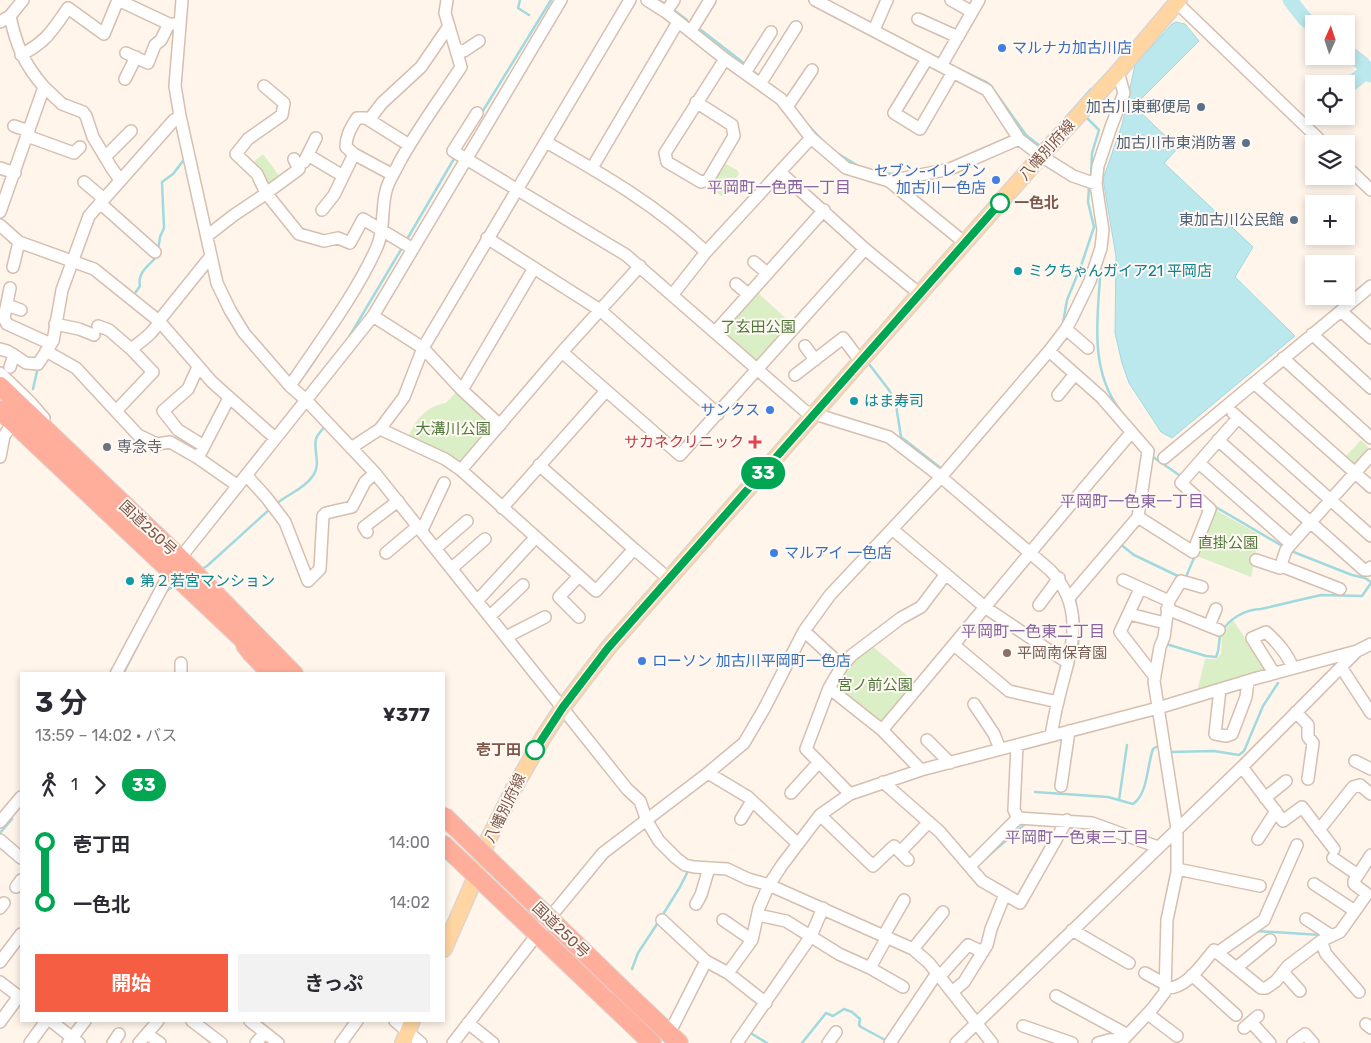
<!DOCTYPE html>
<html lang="ja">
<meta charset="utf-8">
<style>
body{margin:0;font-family:Rubik,"Noto Sans JP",sans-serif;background:#f2f2f3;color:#2b2b33;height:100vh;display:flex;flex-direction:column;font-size:19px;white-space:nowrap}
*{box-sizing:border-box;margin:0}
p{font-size:16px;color:#7c7c81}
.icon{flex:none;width:28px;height:28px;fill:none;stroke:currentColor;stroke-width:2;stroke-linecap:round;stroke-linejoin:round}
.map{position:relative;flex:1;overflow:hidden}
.panel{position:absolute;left:20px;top:672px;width:425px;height:350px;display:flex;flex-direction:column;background:#fff;border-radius:0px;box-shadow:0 2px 8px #0003}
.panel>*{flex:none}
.badge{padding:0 10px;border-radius:16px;font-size:18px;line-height:32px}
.needle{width:32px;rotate:3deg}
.tools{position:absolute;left:1305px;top:15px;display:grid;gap:10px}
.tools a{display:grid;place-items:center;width:50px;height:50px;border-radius:0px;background:#fff;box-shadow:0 2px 8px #0003;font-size:25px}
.map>.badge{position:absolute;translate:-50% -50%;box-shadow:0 0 0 2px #fff}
.legs{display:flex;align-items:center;gap:8px;height:55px;padding:0 15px;font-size:16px}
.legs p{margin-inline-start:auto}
.headline{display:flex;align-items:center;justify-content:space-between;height:85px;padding:0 15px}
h1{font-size:28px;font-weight:700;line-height:38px}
.cta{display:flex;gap:10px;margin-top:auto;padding:10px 15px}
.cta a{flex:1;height:58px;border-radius:0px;background:#f55e43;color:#fff;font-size:20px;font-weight:700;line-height:58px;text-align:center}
.cta a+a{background:#f2f2f3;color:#2b2b33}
ul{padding:0 15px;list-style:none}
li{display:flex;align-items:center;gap:18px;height:60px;font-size:19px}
li i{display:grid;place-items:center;width:8px;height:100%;margin:0 6px;background:currentColor}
li i::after{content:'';width:12px;height:12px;margin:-6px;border:4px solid;border-radius:50%;background:#fff}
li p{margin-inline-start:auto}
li:first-child i{background:linear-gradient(#0000 50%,currentColor 0)}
li:last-child i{background:linear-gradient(currentColor 50%,#0000 0)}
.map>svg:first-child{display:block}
.green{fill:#daefc6}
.water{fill:#bbe8ec;stroke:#a0dadf}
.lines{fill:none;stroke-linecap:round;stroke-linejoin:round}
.stream{stroke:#a0dadf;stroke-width:2.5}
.river{stroke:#bbe8ec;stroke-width:15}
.minor-casing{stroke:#d6beb0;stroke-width:14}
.major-casing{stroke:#ddd4d0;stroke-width:18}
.highway-casing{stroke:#ddd4d0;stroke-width:20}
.minor{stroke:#fff;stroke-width:11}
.major{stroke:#ffd5a1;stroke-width:15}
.highway{stroke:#ffae9b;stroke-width:18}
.highway-bridge-casing{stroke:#ddd4d0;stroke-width:20;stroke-linecap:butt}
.highway-bridge{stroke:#ffae9b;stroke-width:18}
.line-1-casing{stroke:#fff;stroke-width:11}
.line-1{stroke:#00a651;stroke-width:8}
.shop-dot{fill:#3f7fe0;stroke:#fff9f3;stroke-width:2}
.service-dot{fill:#5c6f8a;stroke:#fff9f3;stroke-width:2}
.stop-1-dot{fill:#fff;stroke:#00a651;stroke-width:2.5}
.culture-dot{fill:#0f9aa8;stroke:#fff9f3;stroke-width:2}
.health-dot{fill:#e0444e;stroke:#fff9f3;stroke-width:2}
.worship-dot{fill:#6b7280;stroke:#fff9f3;stroke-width:2}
.education-dot{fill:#8d6e63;stroke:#fff9f3;stroke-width:2}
.labels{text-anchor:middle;stroke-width:4;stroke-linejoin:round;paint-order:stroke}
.shop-label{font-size:15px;fill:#366cbe;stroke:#fff9f3;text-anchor:start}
.service-label{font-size:15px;fill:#4e5e75;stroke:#fff9f3;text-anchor:end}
.street-label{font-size:15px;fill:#7e5849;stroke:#fff9f3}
.stop-label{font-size:15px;font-weight:bold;fill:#7e5849;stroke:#fff9f3;text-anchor:start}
.culture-label{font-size:15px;fill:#0d838f;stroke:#fff9f3;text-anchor:start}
.park-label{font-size:15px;fill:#50783a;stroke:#fff9f3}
.health-label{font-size:15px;fill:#be3a42;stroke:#fff9f3;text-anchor:end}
.worship-label{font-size:15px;fill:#5b616d;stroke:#fff9f3;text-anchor:start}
.education-label{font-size:15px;fill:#785e54;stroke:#fff9f3;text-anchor:start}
.neighbourhood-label{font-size:16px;fill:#8865a1;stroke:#fff9f3}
</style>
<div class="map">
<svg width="1371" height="1043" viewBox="0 0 1371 1043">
<rect width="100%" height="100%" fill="#fff5ea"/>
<path class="green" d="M263,154L280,177L267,188L251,164Z
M724,163L737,170L739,174L733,183V192L721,196L711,188L713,185L711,183Z
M756,291L793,325L761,361H754L723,333V327Z
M457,391L491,422V427L460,462L454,461L408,438C416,419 425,407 446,403Z
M1361,440L1371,450L1357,466H1352L1344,458Z
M1212,508L1260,535L1251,577L1194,555Z
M1233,620L1267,671L1197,692L1205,659H1216L1221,654L1222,634Z
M871,645L916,683L883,722L877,723L836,688L835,681L849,662Z"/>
<path class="water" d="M1176,22L1185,24L1199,41L1134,106L1178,148L1164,163L1253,247L1235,277L1295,336L1172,438L1161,432L1129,383L1122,363L1115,333L1116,256L1103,179L1122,125L1135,65L1172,24Z"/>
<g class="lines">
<path class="stream" d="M520,0L518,8L529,15
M658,0L666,4
M675,11L687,20
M701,30L745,64
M956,68L986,82L991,86L1026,135L1040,146L1048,137
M753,71L760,77
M481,114L551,0
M1087,118L1099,130L1092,153L1091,177
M1060,124L1091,89
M808,125L823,141
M837,153L860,167
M880,173L897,174
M406,241L455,157
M158,251L160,237L164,228L162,182L173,174L186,157
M1101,265C1098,313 1088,369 1120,410
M133,296L140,286C137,272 149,266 157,256
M1063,323L1067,300L1081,266L1094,227L1088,202L1089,187
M346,342L402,248
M869,364L889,390L896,405L901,437L942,469
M306,373L316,358
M33,389L38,367
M1153,456V457L1182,477
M275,505C287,494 303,490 312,477C322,464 313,452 316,439C317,435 323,429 325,426
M1214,506L1284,547
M1120,544L1134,555L1180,577
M1291,551L1352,575L1365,578L1371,582
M200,570L207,566L271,508
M1185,579L1194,558
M166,591L176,585
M1075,598L1079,623L1078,646
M1166,644L1206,656L1216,657C1220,650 1218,641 1221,633C1228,619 1246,609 1261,609L1321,595L1362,596L1371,583
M123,674L138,645
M1169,752L1214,751L1239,755L1244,751L1263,706L1278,683
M1035,792L1108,797L1133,804C1148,794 1147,765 1153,749L1156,747L1161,746
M1119,800L1127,745
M0,833L12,819
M987,857L1025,824
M662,916L680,887L689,869
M1256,931L1321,935
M632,969L638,953L659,921
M749,1032L767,1043
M802,1043L826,1013L833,1016L844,1009L852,1012L860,1019L859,1025L861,1027L887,1041"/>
<path class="river" d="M1290,0L1304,18L1314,27
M1346,51L1362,63L1371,75
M1346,88L1362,75"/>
<defs>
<path id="minor" d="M118,0L169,24H176
M182,0L175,86L180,116L217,283L230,310L244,333L290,386L306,400L375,473L627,789L640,801L647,821L659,841L676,858L685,865L694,867L727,869L748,879L769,885L913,949L929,963L992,1043
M647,0L666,12L725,59L781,99L811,138L846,168L889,181L965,243
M815,0L987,90L1019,139L1041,156L1073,176L1096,184
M951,0L972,12
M1174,0L1324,144
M666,12L674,0
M918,19L958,37
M0,22L10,16L23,0
M874,30L887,0
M691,31L710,0
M456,49L464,51L479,41
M126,53L148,63L155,45L161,40L169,24
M21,55C47,41 52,31 68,8L104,34L118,0
M927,59L894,113L920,129L953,72
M941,66L979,0
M745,73L771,32
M125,79L136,57
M760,84L796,27
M264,86L284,103L282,115L248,139L236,154L257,174L266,193L299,234L324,241L338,238L350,243L363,219L413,249
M44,87L62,104L83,112L86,116L93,137L111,167L120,180
M696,102L732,125L734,136L708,180L701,182L667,162L665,153L725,59
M787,107L812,70
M477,113L453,151L626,255L805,411L889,437L941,477L1050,570C1089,611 1069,654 1058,701C1055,713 1053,724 1051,736
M369,120L382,103L421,67L449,26
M14,126L29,131
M27,136L74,153L80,147
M546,142C604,175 658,206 706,252
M308,155L343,176
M105,157L131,131
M304,162L316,138
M1346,166L1371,190
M0,168L15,173
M592,168L678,22
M780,172L865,249L921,295
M393,175L354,154L346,147C346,135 351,128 357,118H366L409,145
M889,181L950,169L1019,139
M84,182L104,199
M100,203L155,252
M322,210L334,195L354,154
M0,212L44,87C24,64 16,45 10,16
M0,225L19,242L94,269L160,322L212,382L275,438
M207,236L234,215L261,197L299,169L294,159
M487,238L600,310L718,414
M754,262L767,273
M13,267L19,242
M736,284L748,294
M10,288L4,318L7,324L51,344
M673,294L706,252L811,138
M7,305L21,310
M1341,311L1371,338
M373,316L423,348L462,390L500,425
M55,324L79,329L94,335
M98,326L109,330L131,349
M1066,329L1088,348
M715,332L824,210
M1312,334L1371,388
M805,346L815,360
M0,349L7,351L14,355
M46,351L76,368L138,435L157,444L170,442L198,458L238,486
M1049,351L1101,397L1148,451L1138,517L1069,598
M562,352L680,455L865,249
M1283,358L1371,438
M10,367L14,355L26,363L38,364L53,341L62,290L89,216L174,120L180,116
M198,367L188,389L163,411L178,430L204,446
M0,373L31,403L44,418
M795,375L843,338L861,362
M1254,383L1371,487
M290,386C320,341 355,296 377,247C385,229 381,209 386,191C388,181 395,172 399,163C417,130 440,99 461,67L445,13L447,0
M462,390L534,268
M1058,395L1075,374
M116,411L153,372L131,349C143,340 155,332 162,317L211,256
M1233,413L1371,536
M380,429L445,459L461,470L596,591L634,549L669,579
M1218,440L1364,570H1368L1371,567
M351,448L380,429L404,397L423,348L630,0
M201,452L229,398
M0,457L4,436L13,422
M1164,458L1371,286
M1199,463L1291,544L1371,455
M539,465L634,549
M461,470L562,352L640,266
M246,475L266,497L285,522L308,581L320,569L323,516L326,513L352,507L365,482L375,473
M502,508L605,392
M1138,517L1193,552L1210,509L1181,483L1238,418
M892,529L986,608L1068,663
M422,530L444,483
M367,532L364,527L398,501
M436,548L467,521
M386,553L418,526
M1256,560L1280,568L1286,550L1291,544
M1281,566L1340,589
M452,568L485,539
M579,576L559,597L579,617
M1140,589L1120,632L1155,677
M478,600L535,538
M1169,601L1181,581L1202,587
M1039,605L1059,578
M1167,609L1219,630
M1129,614L1165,623
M490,616L523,585
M1209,626L1216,609
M804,631L842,666
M506,637L545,617
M954,645L1009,691L1058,702
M1341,667L1371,713
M1274,673L1252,638L1266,632C1278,643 1287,653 1293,668
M116,674L173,567L373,316L561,0
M181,674V663
M829,688L806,749L850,794
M1220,689L1215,734L1226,736L1232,734L1246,697L1248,681
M974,704L994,734L1000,749
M1296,712L1308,725V737L1313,743L1308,779
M882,730C966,631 1047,531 1131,433
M927,740L950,763
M1017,745L1014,810L1018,818
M1355,761L1371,769
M1242,767L1283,821L1302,807L1334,849
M921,770L882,730L829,688L842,666L852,655L901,618L921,607L946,574
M708,773L748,797L798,844
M883,782L940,832L982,881L1020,903L1067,820
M1061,786L1069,731
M791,793L819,762
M1265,798L1286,781
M820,815L873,866L894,846L908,860
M741,819L752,801
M0,822L21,797
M1319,830L1353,787L1360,785L1371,794
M1258,839L1276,811
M0,840L21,858
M900,852L929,822
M1333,858L1358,875
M970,866L1018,818L1092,823L1158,847
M1177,869L1260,886
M1314,884L1355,911
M16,887L21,880
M696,904L701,895L709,868
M0,908L4,903
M758,915L786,921L839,954L870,968L903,987
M1306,919L1332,936
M662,920L706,961
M723,920L752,940
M1072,930L1129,963
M884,935L904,900
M1321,941L1326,954L1359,992
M913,949L943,912
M1217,953L1264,920L1297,845
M0,962L21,934
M870,968L887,937
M1236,968L1270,940
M1283,972L1300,991
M728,973L766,1003
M1145,973L1165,984
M1192,975L1236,1015
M940,976L968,945L983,952
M0,982L21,998
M1165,988C1186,990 1202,964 1214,950L1261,988H1266L1276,981L1288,966L1321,941L1340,932L1367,894L1354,884V881L1371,855
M952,992L964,982L987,945L991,929L1005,894
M1056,996L1128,1035
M1148,1014L1177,1036
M51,1021L79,1043
M192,1021L221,1043
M250,1021L278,1043
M395,1021L421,1043
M0,1022L19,996
M1251,1022L1270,1043
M468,1023L493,1043
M1366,1024L1371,1028
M673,1026L706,961L728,973L752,940L759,908L769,885L782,865L820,815L850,794L921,770L1158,708L1257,678L1357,651L1371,644
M1023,1026L1072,1043
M1244,1028L1258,1016
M147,1034L160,1043
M30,1043L46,1021
M68,1043L85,1021
M113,1043L119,1034
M139,1043L158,1021
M256,1043L265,1033
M341,1043L357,1021
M453,1043L556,910L603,853L708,773L744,743L764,709L804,631L830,595L941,477L1049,351L1066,329L1072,318L1090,281L1101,248L1103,230L1096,184L1098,166L1111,127L1124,93L1118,72
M737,1043L811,936L823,908
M828,1043L836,1032
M890,1043L937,973
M956,1043L1242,767L1357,651
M1098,1043L1109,1040L1124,1039L1152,1009L1165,992L1167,920L1177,872V829L1154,681L1160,647L1164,637L1169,601L1123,580
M1293,1043L1305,1034L1313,1043"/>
<path id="major" d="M444,949L476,876L487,842L514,788L544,736L563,707L608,648L1041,156L1118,72L1179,0
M403,1043L412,1021"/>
<path id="highway" d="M0,386L180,558L294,674
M0,410L255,651
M245,645L252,654L272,674
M444,845L652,1043
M620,987L679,1043"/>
</defs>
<use href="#minor" class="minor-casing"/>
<use href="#major" class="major-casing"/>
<use href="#highway" class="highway-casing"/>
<use href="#minor" class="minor"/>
<use href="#major" class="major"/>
<use href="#highway" class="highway"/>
<defs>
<path id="highway-bridge" d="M444,816L620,987"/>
</defs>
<use href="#highway-bridge" class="highway-bridge-casing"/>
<use href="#highway-bridge" class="highway-bridge"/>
</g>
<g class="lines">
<defs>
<path id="line-1" d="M535,750L563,707L608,648L1000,203"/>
</defs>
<use href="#line-1" class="line-1-casing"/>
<use href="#line-1" class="line-1"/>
</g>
<g class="shop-dot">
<circle cx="1002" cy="48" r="5"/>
<circle cx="996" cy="180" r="5"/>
<circle cx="770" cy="410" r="5"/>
<circle cx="774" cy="553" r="5"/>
<circle cx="642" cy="661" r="5"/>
</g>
<g class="service-dot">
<circle cx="1201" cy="107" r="5"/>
<circle cx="1246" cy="143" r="5"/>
<circle cx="1294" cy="220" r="5"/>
</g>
<g class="stop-1-dot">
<circle cx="1000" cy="203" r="9"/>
<circle cx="535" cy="750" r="9"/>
</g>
<g class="culture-dot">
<circle cx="1018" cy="271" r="5"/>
<circle cx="854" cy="401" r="5"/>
<circle cx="130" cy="581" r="5"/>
</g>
<path class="health-dot" d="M752.5 434.5h5v5h5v5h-5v5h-5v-5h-5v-5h5z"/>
<circle class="worship-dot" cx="107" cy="447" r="5"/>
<circle class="education-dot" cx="1007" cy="653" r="5"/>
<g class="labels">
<g class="shop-label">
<text x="1012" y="53">マルナカ加古川店</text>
<text x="986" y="176" text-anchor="end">セブン-イレブン<tspan x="986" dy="17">加古川一色店</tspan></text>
<text x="760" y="415" text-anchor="end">サンクス</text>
<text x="784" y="558">マルアイ 一色店</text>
<text x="652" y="666">ローソン 加古川平岡町一色店</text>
</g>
<g class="service-label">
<text x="1191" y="112">加古川東郵便局</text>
<text x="1236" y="148">加古川市東消防署</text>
<text x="1284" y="225">東加古川公民館</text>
</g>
<g class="street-label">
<text transform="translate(1047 150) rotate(-48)" y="5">八幡別府線</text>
<text transform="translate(148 528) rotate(43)" y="5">国道250号</text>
<text transform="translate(505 808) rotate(-64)" y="5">八幡別府線</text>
<text transform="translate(561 930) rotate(44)" y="5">国道250号</text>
</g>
<g class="stop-label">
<text x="1014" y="208">一色北</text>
<text x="521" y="755" text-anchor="end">壱丁田</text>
</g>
<g class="culture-label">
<text x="1028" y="276">ミクちゃんガイア21 平岡店</text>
<text x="864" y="406">はま寿司</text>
<text x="140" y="586">第２若宮マンション</text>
</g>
<g class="park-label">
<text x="758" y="332">了玄田公園</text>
<text x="453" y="434">大溝川公園</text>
<text x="1228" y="548">直掛公園</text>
<text x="875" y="690">宮ノ前公園</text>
</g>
<g class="health-label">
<text x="744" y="447">サカネクリニック</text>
</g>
<g class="worship-label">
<text x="117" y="452">専念寺</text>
</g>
<g class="education-label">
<text x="1017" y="658">平岡南保育園</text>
</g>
<g class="neighbourhood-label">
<text x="779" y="193">平岡町一色西一丁目</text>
<text x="1132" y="507">平岡町一色東一丁目</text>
<text x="1033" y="637">平岡町一色東二丁目</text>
<text x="1077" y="843">平岡町一色東三丁目</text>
</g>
</g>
</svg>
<div class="tools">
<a><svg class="needle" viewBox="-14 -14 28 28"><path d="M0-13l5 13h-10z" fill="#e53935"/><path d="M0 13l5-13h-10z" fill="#7c7c81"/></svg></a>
<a><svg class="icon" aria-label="locate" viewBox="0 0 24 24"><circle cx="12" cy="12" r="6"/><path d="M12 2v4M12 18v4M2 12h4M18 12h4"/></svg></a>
<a><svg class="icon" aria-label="layers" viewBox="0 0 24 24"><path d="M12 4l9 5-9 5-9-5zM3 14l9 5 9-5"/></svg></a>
<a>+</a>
<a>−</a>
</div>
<b class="badge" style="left:763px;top:473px;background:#00a651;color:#fff">33</b>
<section class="panel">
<div class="headline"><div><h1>3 分</h1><p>13:59 – 14:02 · バス</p></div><b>¥377</b></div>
<div class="legs"><svg class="icon" aria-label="walk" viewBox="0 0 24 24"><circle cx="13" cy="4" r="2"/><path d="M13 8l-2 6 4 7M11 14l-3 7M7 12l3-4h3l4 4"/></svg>1<svg class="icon" aria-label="forward" viewBox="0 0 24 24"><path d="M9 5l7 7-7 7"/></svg><b class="badge" style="background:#00a651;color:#fff">33</b></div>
<ul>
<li><i style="color:#00a651"></i><b>壱丁田</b><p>14:00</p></li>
<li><i style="color:#00a651"></i><b>一色北</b><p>14:02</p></li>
</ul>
<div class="cta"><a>開始</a><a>きっぷ</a></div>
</section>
</div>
